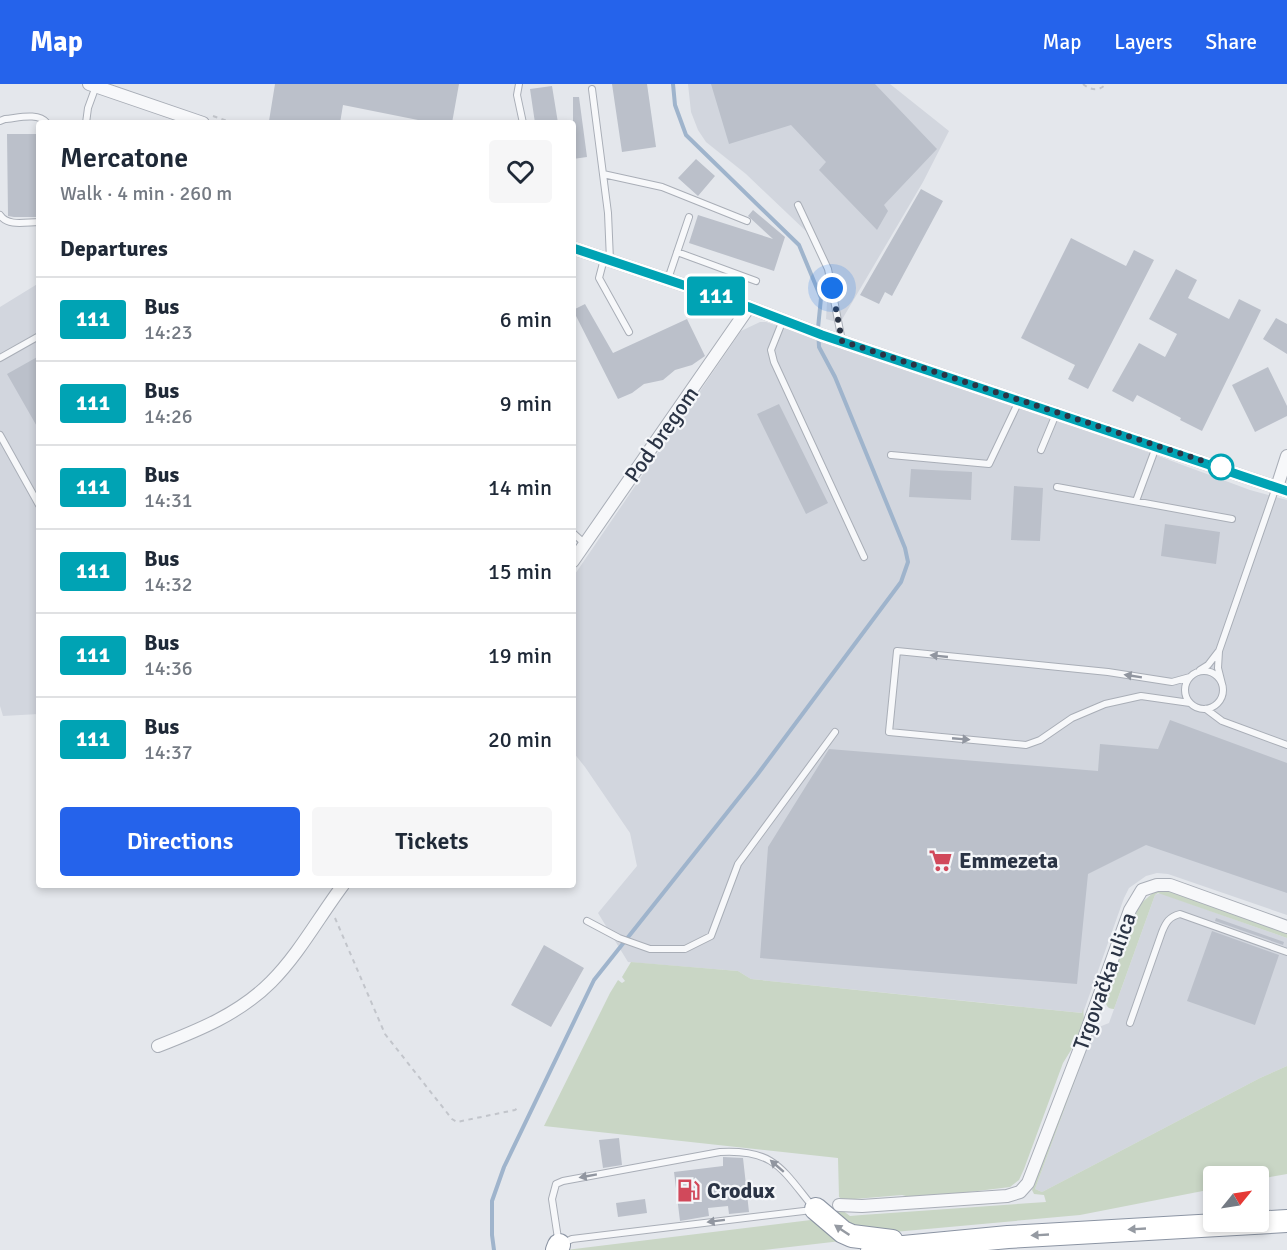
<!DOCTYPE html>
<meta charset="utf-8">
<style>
body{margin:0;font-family:Signika,sans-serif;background:#f6f6f7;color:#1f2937;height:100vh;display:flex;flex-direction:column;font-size:22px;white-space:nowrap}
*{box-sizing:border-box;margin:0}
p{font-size:20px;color:#747a83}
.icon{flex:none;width:33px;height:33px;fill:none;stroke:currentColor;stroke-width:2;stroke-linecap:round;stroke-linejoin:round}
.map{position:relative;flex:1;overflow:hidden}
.side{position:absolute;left:36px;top:36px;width:540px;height:768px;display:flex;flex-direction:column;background:#fff;border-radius:6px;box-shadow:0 3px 9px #0003}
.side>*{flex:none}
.badge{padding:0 12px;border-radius:4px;font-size:21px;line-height:39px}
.needle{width:39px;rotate:60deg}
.fabs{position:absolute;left:1203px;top:1082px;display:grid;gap:12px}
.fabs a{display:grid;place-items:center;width:66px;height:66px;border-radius:6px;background:#fff;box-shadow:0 3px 9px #0003;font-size:30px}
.you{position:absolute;width:30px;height:30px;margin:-15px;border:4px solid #fff;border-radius:50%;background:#1a73e8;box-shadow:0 0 0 9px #1a73e833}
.map>.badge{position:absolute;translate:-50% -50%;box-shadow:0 0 0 3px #fff}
h2{padding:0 24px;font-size:22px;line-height:54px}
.round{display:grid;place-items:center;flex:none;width:63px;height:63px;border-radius:6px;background:#f6f6f7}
.summary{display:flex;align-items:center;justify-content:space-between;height:102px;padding:0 24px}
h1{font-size:28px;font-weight:600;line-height:45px}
.primary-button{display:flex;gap:12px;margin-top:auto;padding:12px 24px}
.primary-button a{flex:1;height:69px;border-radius:6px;background:#2563eb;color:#fff;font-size:24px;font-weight:600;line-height:69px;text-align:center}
.primary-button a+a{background:#f6f6f7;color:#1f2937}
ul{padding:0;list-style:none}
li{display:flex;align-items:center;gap:18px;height:84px;padding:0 24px;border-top:2px solid #e0e1e3}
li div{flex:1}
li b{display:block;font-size:22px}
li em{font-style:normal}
li .badge{min-width:66px;font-weight:700;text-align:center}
header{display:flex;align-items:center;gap:36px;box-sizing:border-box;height:84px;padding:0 30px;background:#2563eb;color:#fff}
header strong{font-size:28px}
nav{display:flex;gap:33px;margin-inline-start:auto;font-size:21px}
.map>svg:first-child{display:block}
.built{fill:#d2d6de}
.green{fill:#c9d6c5}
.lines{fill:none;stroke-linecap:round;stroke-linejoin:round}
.stream{stroke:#9fb4cc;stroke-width:4}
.building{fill:#bbc0ca}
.lane-casing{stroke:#a9aeb7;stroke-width:8}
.street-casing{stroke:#a9aeb7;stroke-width:14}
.highway-casing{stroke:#8b94a3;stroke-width:24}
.path{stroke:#c2c5cb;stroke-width:2;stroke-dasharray:4.5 4.5;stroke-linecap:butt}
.lane{stroke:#f7f8fa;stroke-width:6}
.street{stroke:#f7f8fa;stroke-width:12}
.highway{stroke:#fff;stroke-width:22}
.oneway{fill:#9196a0}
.oneway2{fill:#959aa2}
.line-casing{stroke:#fff;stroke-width:14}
.line{stroke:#00a3b4;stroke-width:9}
.walk{stroke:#2b3445;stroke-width:6;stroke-dasharray:0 10.8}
.stop-dot{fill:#fff;stroke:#00a3b4;stroke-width:3}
.labels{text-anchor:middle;stroke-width:4.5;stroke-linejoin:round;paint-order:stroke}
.street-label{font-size:22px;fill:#2b3445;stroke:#f4f6f9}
.poi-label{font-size:22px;font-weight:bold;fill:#2b3445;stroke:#f4f6f9;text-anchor:start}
</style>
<header>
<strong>Map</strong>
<nav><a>Map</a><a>Layers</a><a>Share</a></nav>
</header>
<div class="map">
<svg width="1287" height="1166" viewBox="0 0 1287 1166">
<rect width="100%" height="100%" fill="#e4e7ec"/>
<path class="built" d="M688,0H890L949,47L923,98L840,239L826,235L828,202L826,183L808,149L746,90L706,58L698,46L691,28Z
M39,199V630L3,632L0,622V223Z
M760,238H766L1099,350L1250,406L1287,416V831L1168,790L1157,789L1146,792L1129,804L1124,814L1083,929L751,895L738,887L628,878L598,829L637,782L630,749L585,683L573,668V493L741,247Z
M1160,809L1287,854V982L1260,994L1042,1108L1035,1105L1091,953L1099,943L1109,939L1155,811Z"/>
<path class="green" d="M1167,806L1287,848V854L1158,809L1155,811L1114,925C1107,925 1106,921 1105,915L1139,821L1154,808Z
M631,878L738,887L751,895L1082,929L1083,924L1084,935L1076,958L1063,979L1024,1085L1019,1096L1010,1103L928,1113L914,1114L902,1111L843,1116L839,1113L838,1074L544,1042L610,909L618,896L622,899L625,897L622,893Z
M1099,943L1091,953L1035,1105L1042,1108L1260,994L1287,982V1090L1259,1095L1258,1092H1214L1213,1105L1080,1131L883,1149L853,1143L837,1128L842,1126L850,1132L862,1131L1046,1118L1044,1111L1034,1110L1032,1106L1090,951Z
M819,1135L841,1157L764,1166H566Z"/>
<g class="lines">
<path class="stream" d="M494,1166L492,1151V1117L504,1083L594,896L757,691L901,498L908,478L905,464L835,293L819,263L818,244L821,214L799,161L686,51L675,21L673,0"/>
</g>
<path class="building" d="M275,0H459L452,39H433L343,21L340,39H281L269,37Z
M612,0H647L656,63L622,68Z
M711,0H875L937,65L884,121L888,127L877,146L819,86L826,78L791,41L729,60Z
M552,2L558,39H535L530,5Z
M573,13H579L587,73L573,75Z
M7,50H39V133H14L8,132Z
M696,75L715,92L698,112L678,94Z
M921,105L943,117L892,212L885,208L879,220L860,211Z
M753,126L785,153L774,187L689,159L698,131L773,155L748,132Z
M1071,154L1126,182L1134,166L1154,176L1088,305L1068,295L1075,281L1021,254Z
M1176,185L1197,196L1188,214L1229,235L1239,215L1261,226L1202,347L1180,336L1181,334L1137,311L1133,318L1112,307L1139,259L1165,273L1177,250L1149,235Z
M585,220L613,269L687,235L705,272L692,281L675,286L663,296L644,300L632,309L618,315L573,226Z
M1276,234L1287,240V270L1263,255Z
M39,272V346L7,290Z
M1268,283L1287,322V332L1255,348L1232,301Z
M779,320L828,419L806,430L757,330Z
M911,385L972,388L971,416L909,413Z
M1014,402L1043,404L1040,457L1011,456Z
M1165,440L1220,448L1216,480L1161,472Z
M1170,636L1287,679V809L1146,761L1088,790L1077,900L760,874L768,763L829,665L1098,687L1100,660L1158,665Z
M1216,834L1284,858L1283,861L1215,837Z
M1212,847L1279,871L1255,941L1187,917Z
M544,861L584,884L551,943L511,921Z
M619,1054L622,1081L603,1084L599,1056Z
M723,1073L743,1074L749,1128L729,1130L728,1122L708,1124L709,1132L680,1137L674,1088L723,1082Z
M645,1115L647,1129L618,1133L616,1119Z"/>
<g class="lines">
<defs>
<path id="lane" d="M519,0L517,11L523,39
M592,5L608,129L610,176
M0,37L5,35C18,34 38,28 47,39
M86,39L88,24L96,2
M603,90L662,103L747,137
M798,121L828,185L842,257
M0,131C8,143 26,138 39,138
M677,168L756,197
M604,175L599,194L629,248
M668,195L689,133
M783,236L771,266L774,278L864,473
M0,274L39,252
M0,351L39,421
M1041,366L1056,330
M891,371L989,380L1019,317
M1057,403L1232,435
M1136,417L1156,363
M573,449L584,459
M1200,586L1208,581L1218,568
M1185 606a19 19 0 1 1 38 0a19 19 0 1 1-38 0Z
M1222,600L1218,584L1219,567L1276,403
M1190,619L1141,612L1105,620L1072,634L1040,656L1026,661L889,648L897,567L1108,588L1172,598L1190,593
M1206,625L1222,637L1287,661
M587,837L619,854L650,865H685L711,852L738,780L835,648
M1130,939L1162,848C1166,838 1169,833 1180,830L1287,868
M812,1126L572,1155L559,1161L552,1115L556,1100L563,1097L720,1068C774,1065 782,1085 813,1123"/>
<path id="street" d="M89,0L203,39
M573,164L749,223L822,251L1287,407
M1277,403L1287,372
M573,477L749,223
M158,962C199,946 239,930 271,898C299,870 319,833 343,801
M839,1121L862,1122L1007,1112L1020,1108L1028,1099L1084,954L1130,826L1142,806L1157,801H1170L1287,843"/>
<path id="highway" d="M816,1125L843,1148L852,1152L892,1157
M557,1166L559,1161
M872,1166L1008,1153L1287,1137"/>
</defs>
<use href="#lane" class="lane-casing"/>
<use href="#street" class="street-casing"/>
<use href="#highway" class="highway-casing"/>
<path class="path" d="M1083,0C1090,6 1099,8 1106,0
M213,32L233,39
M335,834L385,950L452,1035L457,1038L515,1026L519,1023"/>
<use href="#lane" class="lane"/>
<use href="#street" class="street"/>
<use href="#highway" class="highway"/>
</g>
<defs><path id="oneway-solid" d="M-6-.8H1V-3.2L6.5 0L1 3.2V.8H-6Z" transform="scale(1.5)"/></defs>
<g class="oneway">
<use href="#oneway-solid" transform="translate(939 572) rotate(-174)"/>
<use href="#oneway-solid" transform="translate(1133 592) rotate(-171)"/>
<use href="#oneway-solid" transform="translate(961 655) rotate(5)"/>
<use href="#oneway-solid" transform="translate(777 1082) rotate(-139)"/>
<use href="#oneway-solid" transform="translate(588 1092) rotate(170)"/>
<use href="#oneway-solid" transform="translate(716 1137) rotate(173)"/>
</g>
<g class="oneway2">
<use href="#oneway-solid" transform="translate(1137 1145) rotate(177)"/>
<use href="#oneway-solid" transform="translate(842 1146) rotate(-146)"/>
<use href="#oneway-solid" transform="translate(1040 1151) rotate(177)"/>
</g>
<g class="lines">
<defs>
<path id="line" d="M573,164L749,223L822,251L1287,407"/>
</defs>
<use href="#line" class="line-casing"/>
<use href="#line" class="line"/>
<path class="walk" d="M832,204L842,257L1221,383"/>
</g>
<defs>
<symbol id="supermarket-bare" viewBox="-9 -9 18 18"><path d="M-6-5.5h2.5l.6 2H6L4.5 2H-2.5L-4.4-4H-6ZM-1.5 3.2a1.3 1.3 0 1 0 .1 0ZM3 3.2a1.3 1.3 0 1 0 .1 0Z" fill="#d1495b" stroke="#f4f6f9" stroke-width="2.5" paint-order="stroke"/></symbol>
<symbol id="fuel-bare" viewBox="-9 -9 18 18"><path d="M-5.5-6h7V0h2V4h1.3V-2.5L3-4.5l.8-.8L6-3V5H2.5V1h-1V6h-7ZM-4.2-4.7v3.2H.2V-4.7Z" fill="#d1495b" stroke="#f4f6f9" stroke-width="2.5" paint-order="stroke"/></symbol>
</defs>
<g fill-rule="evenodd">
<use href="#supermarket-bare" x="924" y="760" width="33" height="33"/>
<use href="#fuel-bare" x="672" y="1090" width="33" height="33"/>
</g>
<circle class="stop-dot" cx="1221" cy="383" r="12"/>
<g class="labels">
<g class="street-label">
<text transform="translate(661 350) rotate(-55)" y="8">Pod bregom</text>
<text transform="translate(1104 897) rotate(-70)" y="8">Trgovačka ulica</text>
</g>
<g class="poi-label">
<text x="959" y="784">Emmezeta</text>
<text x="707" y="1114">Crodux</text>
</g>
</g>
</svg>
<div class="fabs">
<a><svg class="needle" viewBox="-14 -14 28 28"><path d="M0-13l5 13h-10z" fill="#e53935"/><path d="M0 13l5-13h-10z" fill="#747a83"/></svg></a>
</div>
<div class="you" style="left:832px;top:204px"></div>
<b class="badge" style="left:716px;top:212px;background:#00a3b4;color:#fff">111</b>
<section class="side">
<div class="summary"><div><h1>Mercatone</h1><p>Walk · 4 min · 260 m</p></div><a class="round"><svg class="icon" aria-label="heart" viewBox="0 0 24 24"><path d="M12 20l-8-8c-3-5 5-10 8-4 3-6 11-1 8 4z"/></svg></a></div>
<h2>Departures</h2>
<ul>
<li><span class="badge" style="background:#00a3b4;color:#fff">111</span><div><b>Bus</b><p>14:23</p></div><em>6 min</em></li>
<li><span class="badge" style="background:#00a3b4;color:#fff">111</span><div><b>Bus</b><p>14:26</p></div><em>9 min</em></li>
<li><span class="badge" style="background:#00a3b4;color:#fff">111</span><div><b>Bus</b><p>14:31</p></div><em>14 min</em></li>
<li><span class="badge" style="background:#00a3b4;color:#fff">111</span><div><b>Bus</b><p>14:32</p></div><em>15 min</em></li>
<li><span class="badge" style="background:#00a3b4;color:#fff">111</span><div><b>Bus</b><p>14:36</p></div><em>19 min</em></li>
<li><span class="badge" style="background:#00a3b4;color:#fff">111</span><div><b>Bus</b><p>14:37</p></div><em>20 min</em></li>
</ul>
<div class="primary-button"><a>Directions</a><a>Tickets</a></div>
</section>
</div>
